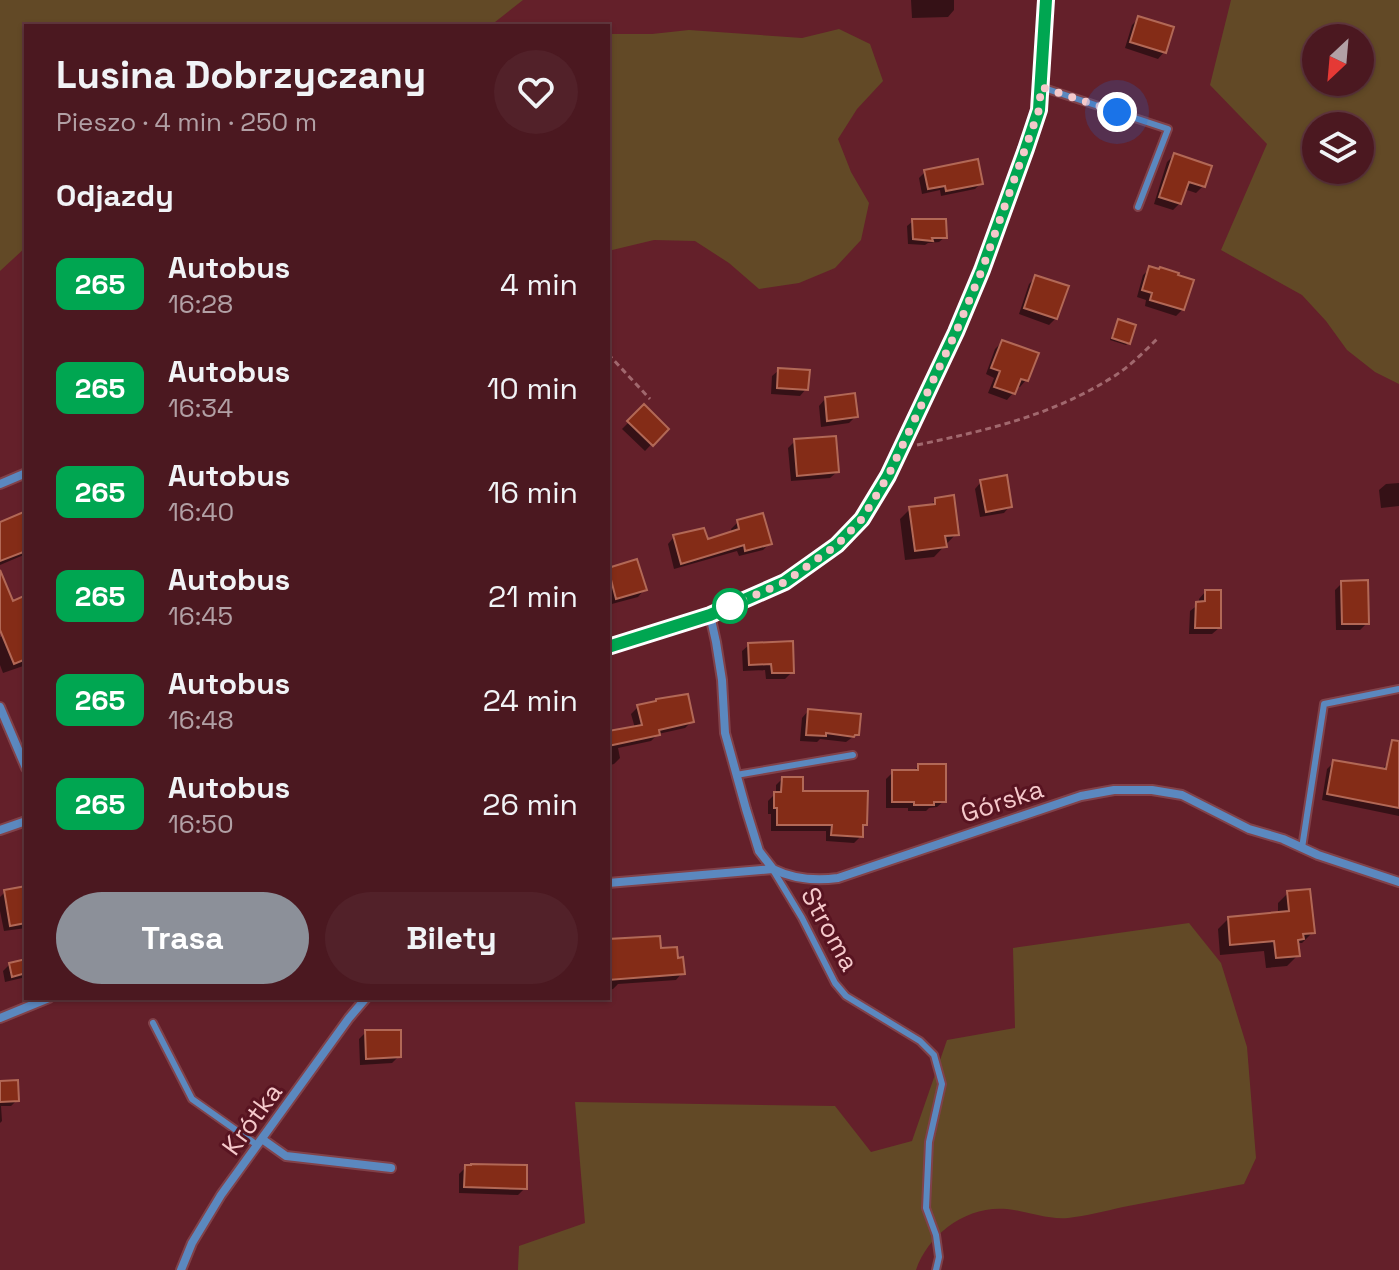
<!DOCTYPE html>
<html lang="pl">
<meta charset="utf-8">
<style>
body{margin:0;font-family:"Space Grotesk",sans-serif;background:#522129;color:#f1f3f6;height:100vh;display:flex;flex-direction:column;font-size:30px;white-space:nowrap}
*{box-sizing:border-box;margin:0}
p{font-size:26px;color:#b2a0a5}
.icon{flex:none;width:44px;height:44px;fill:none;stroke:currentColor;stroke-width:2;stroke-linecap:round;stroke-linejoin:round}
.map{position:relative;flex:1;overflow:hidden}
.details{position:absolute;left:24px;top:24px;width:586px;height:976px;display:flex;flex-direction:column;background:#4b1820;border-radius:0px;box-shadow:0 2px 6px #0004,0 0 0 2px #62373e}
.details>*{flex:none}
.badge{padding:0 16px;border-radius:12px;font-size:28px;line-height:52px}
.needle{width:52px;rotate:206deg}
.tools{position:absolute;left:1302px;top:24px;display:grid;gap:16px}
.tools a{display:grid;place-items:center;width:72px;height:72px;border-radius:50%;background:#4b1820;box-shadow:0 2px 6px #0004,0 0 0 2px #62373e;font-size:40px}
.you{position:absolute;width:40px;height:40px;margin:-20px;border:6px solid #fff;border-radius:50%;background:#1a73e8;box-shadow:0 0 0 12px #1a73e833}
.map>.badge{position:absolute;translate:-50% -50%;box-shadow:0 0 0 4px #fff}
h2{padding:0 32px;font-size:30px;line-height:72px}
.round{display:grid;place-items:center;flex:none;width:84px;height:84px;border-radius:42px;background:#522129}
.overview{display:flex;align-items:center;justify-content:space-between;height:136px;padding:0 32px}
h1{font-size:38px;font-weight:800;line-height:60px}
.cta{display:flex;gap:16px;margin-top:auto;padding:16px 32px}
.cta a{flex:1;height:92px;border-radius:48px;background:#8c9099;color:#fff;font-size:32px;font-weight:800;line-height:92px;text-align:center}
.cta a+a{background:#522129;color:#f1f3f6}
ul{padding:0;list-style:none}
li{display:flex;align-items:center;gap:24px;height:104px;padding:0 32px}
li div{flex:1}
li b{display:block;font-size:30px}
li em{font-style:normal}
li .badge{min-width:88px;font-weight:700;text-align:center}
.map>svg:first-child{display:block}
.green{fill:#624926;fill-rule:evenodd}
.shadow{fill:#0007}
.building{fill:#842c17;stroke:#b26856;stroke-width:2}
.lines{fill:none;stroke-linecap:round;stroke-linejoin:round}
.service-casing{stroke:#81424a;stroke-width:10}
.minor-casing{stroke:#81424a;stroke-width:12}
.path{stroke:#a1686e;stroke-width:3;stroke-dasharray:6 4;stroke-linecap:butt}
.service{stroke:#5b88bf;stroke-width:6}
.minor{stroke:#5b88bf;stroke-width:8}
.line-casing{stroke:#fff;stroke-width:18}
.line{stroke:#00a651;stroke-width:12}
.walk{stroke:#f5c9cb;stroke-width:8;stroke-dasharray:0 14.4}
.stop-dot{fill:#fff;stroke:#00a651;stroke-width:4}
.labels{text-anchor:middle;stroke-width:6;stroke-linejoin:round;paint-order:stroke}
.street-label{font-size:26px;fill:#f5c9cb;stroke:#581421}
</style>
<div class="map">
<svg width="1399" height="1270" viewBox="0 0 1399 1270">
<rect width="100%" height="100%" fill="#64202a"/>
<path class="green" d="M0,0H523L490,26H26V247L0,271Z
M1231,0H1399V384L1375,372L1347,350L1326,321L1302,295L1221,250L1267,144L1210,85ZM1360,38V82H1316V38ZM1360,126V170H1316V126Z
M839,29L870,44L883,81L857,109L838,139L851,172L869,203L861,240L835,268L799,283L759,289L729,263L695,241L654,240L608,251V34H652L689,30L802,38Z
M1189,923L1221,963L1247,1047L1256,1158L1244,1184C1204,1192 1163,1199 1123,1207C1105,1211 1086,1216 1068,1218C1048,1220 1026,1211 1007,1209C967,1205 928,1234 916,1270H518L519,1246L585,1223L575,1102L835,1106L871,1152L912,1141L947,1040L1015,1028L1013,948Z"/>
<path class="shadow" d="M911,0H954V10L948,17L912,18Z
M1139,18L1164,52L1158,59L1125,48L1132,25Z
M1174,155L1203,186L1196,193L1184,189L1180,203L1173,210L1154,204L1167,162Z
M925,172L981,183L975,189L941,196L940,190L922,194L919,178Z
M913,221L945,237L939,242L928,243L925,245L908,244L907,226Z
M1150,269L1183,309L1176,316L1145,306L1146,300L1137,297L1143,275Z
M1036,277L1056,318L1049,325L1019,314L1029,284Z
M1119,321L1128,343L1126,345L1110,340L1116,324Z
M1002,342L1026,380L1020,387L1016,386L1013,393L1007,400L988,393L994,378L986,374L995,349Z
M779,370L806,389L800,396L771,394L772,376Z
M825,399L855,417L849,423L821,427L819,406Z
M644,407L666,429L645,451L622,429Z
M795,441L837,472L830,478L791,481L788,448Z
M981,482L1010,506L1004,513L980,517L975,489Z
M1399,483V506L1381,508L1379,490L1386,484Z
M936,500L956,534L934,557L905,560L900,519L910,509L929,506Z
M26,513V554L0,565V524Z
M738,522L770,543L763,550L739,556L737,551L674,569L668,544L674,537L706,542L732,533L731,529Z
M636,562L644,590L638,597L608,605V570Z
M1342,583L1367,623L1360,630H1336L1335,590Z
M1205,592L1219,628L1212,634H1189L1190,611L1199,604V599Z
M26,625V665L3,673L0,665V637Z
M749,645L792,672L785,679H766L765,670L743,671L742,651Z
M638,707L692,721L685,728L658,734L651,741L618,748L620,758L614,764L610,765L608,770V733L635,728L631,714Z
M808,711L857,734L846,742L820,739L817,742L800,741L802,718Z
M1334,762L1381,770L1389,762L1399,765V816L1322,800L1327,769Z
M919,766L944,801L937,807L929,808L926,811H908V808H886V779L893,772H912Z
M782,779L801,793L865,824L861,829V836L854,843L826,841V831H771V814H768V801L776,793V785Z
M26,888V928L4,931L0,911V897L5,892Z
M1288,893L1313,932L1302,943H1297L1298,955L1287,966L1266,968L1264,951L1220,955L1218,929L1229,918L1278,914V903Z
M608,939L682,973L676,980L618,984L613,989L608,990Z
M26,961V977L5,982L3,971L10,964Z
M366,1032L399,1056L392,1063L360,1065L359,1039Z
M0,1083L17,1100L11,1106H1L2,1121L0,1123Z
M466,1167L525,1188L518,1195L459,1193V1174Z"/>
<path class="building" d="M1138,16L1174,27L1166,53L1130,42Z
M1174,153L1212,166L1205,187L1189,182L1181,204L1159,197Z
M978,159L983,184L946,191L945,186L928,189L924,170Z
M912,219H946L947,238H932L933,241L913,239Z
M1149,266L1159,269L1160,267L1179,273L1178,275L1194,280L1184,310L1150,300L1152,293L1142,290Z
M1035,275L1069,286L1057,319L1024,308Z
M1118,319L1136,325L1130,344L1112,338Z
M1002,340L1039,353L1028,381L1021,379L1015,394L994,387L1000,371L991,368Z
M778,368L810,370L808,390L777,388Z
M855,393L858,417L827,421L825,397Z
M644,404L669,429L653,446L627,421Z
M836,436L839,472L797,476L794,439Z
M1007,475L1012,507L986,512L980,480Z
M954,495L959,535L945,536L947,547L915,551L909,507L935,504V498Z
M26,511V551L0,561V522Z
M763,513L772,544L745,551L744,545L681,564L673,535L704,528L708,539L739,529L737,520Z
M637,559L647,590L616,599L608,568Z
M0,570L13,601L26,595V659L14,664L0,630Z
M1368,580L1369,624H1342L1341,581Z
M1205,590H1221V628H1195L1196,602L1205,601Z
M793,641L794,673H772L771,664L749,665L748,643Z
M688,694L694,722L659,730L660,735L608,746V731L642,725L637,705L656,701V699Z
M808,709L861,714L859,735H855L854,737L826,733V736L806,735Z
M1392,740L1399,741V808L1327,794L1333,760L1386,769Z
M918,764H946V802H934V805H914V802H892V770H918Z
M782,777H803V791H868L867,825H863V837L831,835L832,825H777V808H774V792H781Z
M26,886V923L10,926L4,890Z
M1310,889L1315,933L1303,934L1304,939L1298,940L1300,956L1276,958L1274,941L1230,945L1228,917L1289,911L1287,891Z
M660,936L661,948L677,947L678,958L683,957L685,974L608,980V939Z
M26,959V973L12,977L9,963Z
M365,1030H401V1057L366,1059Z
M18,1080L19,1101L0,1102V1081Z
M471,1164L527,1165V1189L464,1187L465,1165H471Z"/>
<g class="lines">
<defs>
<path id="service" d="M1041,87L1168,129L1138,207
M736,775L853,755
M1302,848L1324,704L1399,689
M773,870L802,918L835,983L846,996L920,1041L934,1055L942,1084L929,1142L926,1208L936,1235L939,1257L936,1270
M153,1023L192,1099L257,1145"/>
<path id="minor" d="M0,484L26,473
M710,615L716,642L722,680L725,733L746,809L759,851L773,869
M608,647L710,615L785,582L837,545L862,519L888,476L956,332L982,270L1026,149L1039,110L1046,0
M0,707L26,768
M0,830L26,821
M608,883L773,869C793,879 815,881 838,878L1081,796L1114,790H1152L1182,795L1249,829L1283,839L1318,855L1399,882
M0,1018L49,998
M262,1139L286,1156L391,1168
M181,1270L192,1243L221,1195L349,1018L366,998"/>
</defs>
<use href="#service" class="service-casing"/>
<use href="#minor" class="minor-casing"/>
<path class="path" d="M608,354L650,399
M917,445C988,430 1054,415 1116,375C1131,365 1145,351 1158,338"/>
<use href="#service" class="service"/>
<use href="#minor" class="minor"/>
</g>
<g class="lines">
<defs>
<path id="line" d="M608,647L710,615L785,582L837,545L862,519L888,476L956,332L982,270L1026,149L1039,110L1046,0"/>
</defs>
<use href="#line" class="line-casing"/>
<use href="#line" class="line"/>
<path class="walk" d="M730,606L785,582L837,545L862,519L888,476L956,332L982,270L1039,110L1041,87L1117,112"/>
</g>
<circle class="stop-dot" cx="730" cy="606" r="16"/>
<g class="labels">
<g class="street-label">
<text transform="translate(1002 801) rotate(-18)" y="9">Górska</text>
<text transform="translate(830 929) rotate(61)" y="9">Stroma</text>
<text transform="translate(252 1119) rotate(-54)" y="9">Krótka</text>
</g>
</g>
</svg>
<div class="tools">
<a><svg class="needle" viewBox="-14 -14 28 28"><path d="M0-13l5 13h-10z" fill="#e53935"/><path d="M0 13l5-13h-10z" fill="#b2a0a5"/></svg></a>
<a><svg class="icon" aria-label="layers" viewBox="0 0 24 24"><path d="M12 4l9 5-9 5-9-5zM3 14l9 5 9-5"/></svg></a>
</div>
<div class="you" style="left:1117px;top:112px"></div>
<section class="details">
<div class="overview"><div><h1>Lusina Dobrzyczany</h1><p>Pieszo · 4 min · 250 m</p></div><a class="round"><svg class="icon" aria-label="heart" viewBox="0 0 24 24"><path d="M12 20l-8-8c-3-5 5-10 8-4 3-6 11-1 8 4z"/></svg></a></div>
<h2>Odjazdy</h2>
<ul>
<li><span class="badge" style="background:#00a651;color:#fff">265</span><div><b>Autobus</b><p>16:28</p></div><em>4 min</em></li>
<li><span class="badge" style="background:#00a651;color:#fff">265</span><div><b>Autobus</b><p>16:34</p></div><em>10 min</em></li>
<li><span class="badge" style="background:#00a651;color:#fff">265</span><div><b>Autobus</b><p>16:40</p></div><em>16 min</em></li>
<li><span class="badge" style="background:#00a651;color:#fff">265</span><div><b>Autobus</b><p>16:45</p></div><em>21 min</em></li>
<li><span class="badge" style="background:#00a651;color:#fff">265</span><div><b>Autobus</b><p>16:48</p></div><em>24 min</em></li>
<li><span class="badge" style="background:#00a651;color:#fff">265</span><div><b>Autobus</b><p>16:50</p></div><em>26 min</em></li>
</ul>
<div class="cta"><a>Trasa</a><a>Bilety</a></div>
</section>
</div>
